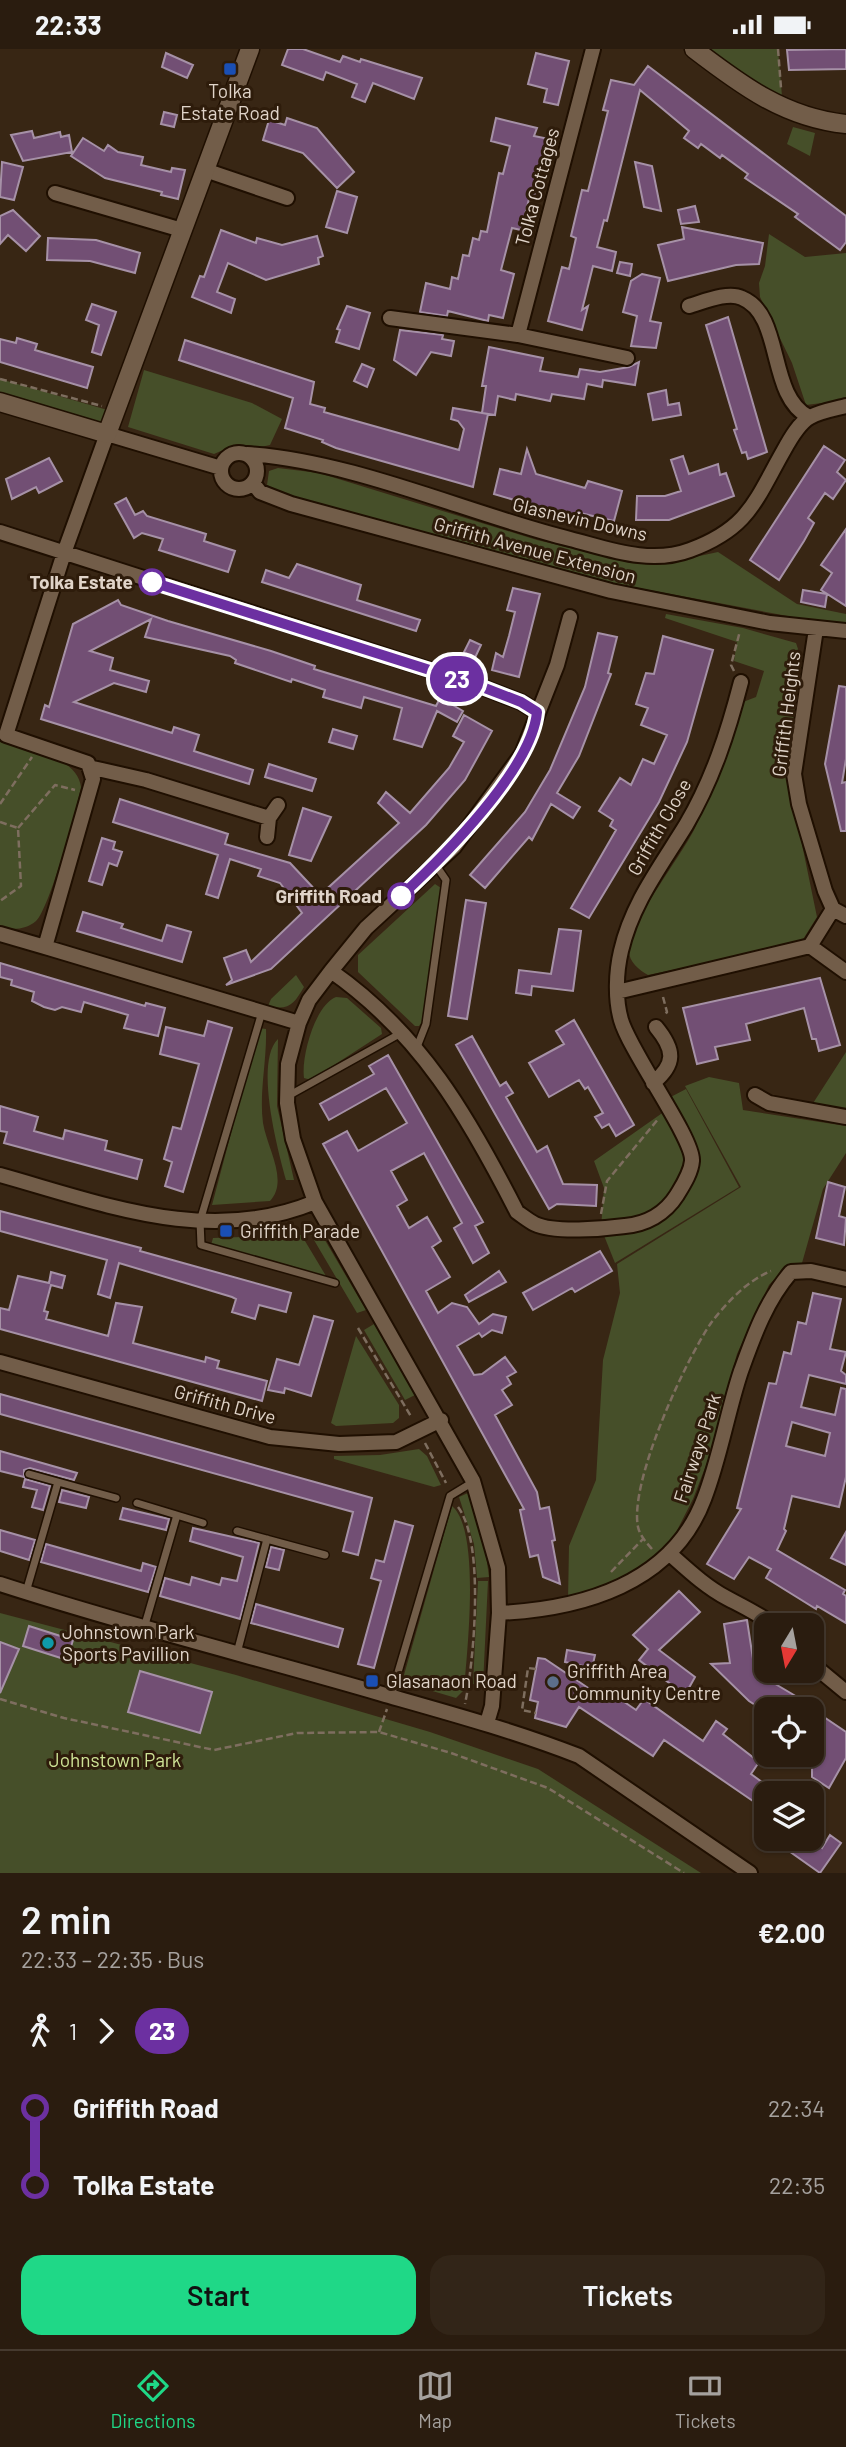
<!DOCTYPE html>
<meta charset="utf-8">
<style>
body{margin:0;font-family:Barlow,sans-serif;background:#322518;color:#f1f3f6;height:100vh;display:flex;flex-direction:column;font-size:26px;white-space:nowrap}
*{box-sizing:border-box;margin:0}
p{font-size:23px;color:#a5a19e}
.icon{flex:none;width:38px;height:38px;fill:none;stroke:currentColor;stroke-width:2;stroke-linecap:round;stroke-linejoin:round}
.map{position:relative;height:1824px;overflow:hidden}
.panel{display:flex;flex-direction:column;background:#2a1c0f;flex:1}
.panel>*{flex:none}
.badge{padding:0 14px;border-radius:23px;font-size:24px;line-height:46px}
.needle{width:46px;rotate:190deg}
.fabs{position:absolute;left:754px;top:1564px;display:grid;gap:14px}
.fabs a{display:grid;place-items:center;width:70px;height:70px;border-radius:14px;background:#2a1c0f;box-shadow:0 2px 5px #0004,0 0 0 2px #463a2f;font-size:35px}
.map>.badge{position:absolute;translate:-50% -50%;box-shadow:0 0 0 4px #fff}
.legs{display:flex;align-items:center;gap:10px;height:77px;padding:0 21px;font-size:23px}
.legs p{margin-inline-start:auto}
.overview{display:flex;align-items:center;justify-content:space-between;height:119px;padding:0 21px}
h1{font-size:38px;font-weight:600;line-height:52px}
.button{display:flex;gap:14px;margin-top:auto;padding:14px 21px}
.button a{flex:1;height:80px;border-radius:21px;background:#1fd887;color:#111;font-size:28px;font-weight:600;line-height:80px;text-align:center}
.button a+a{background:#322518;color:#f1f3f6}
ul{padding:0 21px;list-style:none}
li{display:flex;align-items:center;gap:24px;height:77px;font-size:26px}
li i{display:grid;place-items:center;width:10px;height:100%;margin:0 9px;background:currentColor}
li i::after{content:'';width:18px;height:18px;margin:-9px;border:5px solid;border-radius:50%;background:#2a1c0f}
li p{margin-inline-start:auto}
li:first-child i{background:linear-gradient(#0000 50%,currentColor 0)}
li:last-child i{background:linear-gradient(currentColor 50%,#0000 0)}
.status{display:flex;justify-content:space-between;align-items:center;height:49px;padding:0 35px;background:#2a1c0f;direction:ltr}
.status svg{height:19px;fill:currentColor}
.tab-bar{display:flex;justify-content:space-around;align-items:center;height:98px;border-top:2px solid #463a2f;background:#2a1c0f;font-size:19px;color:#a5a19e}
.tab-bar a{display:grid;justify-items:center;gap:4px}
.tab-bar .current{color:#1fd887}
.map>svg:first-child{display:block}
.green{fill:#464f29}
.building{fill:#724f74;stroke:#a691a7;stroke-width:2;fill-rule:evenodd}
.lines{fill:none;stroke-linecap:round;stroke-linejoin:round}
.service-casing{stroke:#1f0f01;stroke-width:10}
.minor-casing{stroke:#1f0f01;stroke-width:18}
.secondary-casing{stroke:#1f0f01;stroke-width:21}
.path{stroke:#7e6e5f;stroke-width:2.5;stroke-dasharray:7 3.5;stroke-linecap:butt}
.service{stroke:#725d49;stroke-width:7}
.minor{stroke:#725d49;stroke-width:14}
.secondary{stroke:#725d49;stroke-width:18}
.line-1-casing{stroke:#fff;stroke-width:16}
.line-1{stroke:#6c30a1;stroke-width:10}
.transit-dot{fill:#1a4fb4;stroke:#2e1c0b;stroke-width:2.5}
.stop-1-dot{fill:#fff;stroke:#6c30a1;stroke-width:3.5}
.culture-dot{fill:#0f9aa8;stroke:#2e1c0b;stroke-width:2.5}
.service-dot{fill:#5c6f8a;stroke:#2e1c0b;stroke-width:2.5}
.labels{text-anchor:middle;stroke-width:6;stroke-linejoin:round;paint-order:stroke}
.poi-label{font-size:19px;fill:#e0d4c9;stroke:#2e1c0b;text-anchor:start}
.street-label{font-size:19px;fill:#e0d4c9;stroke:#2e1c0b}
.stop-label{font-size:19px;font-weight:bold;fill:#e0d4c9;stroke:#2e1c0b;text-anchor:end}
.park-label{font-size:19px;fill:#cee396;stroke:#2e1c0b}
</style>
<div class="status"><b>22:33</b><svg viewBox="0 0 49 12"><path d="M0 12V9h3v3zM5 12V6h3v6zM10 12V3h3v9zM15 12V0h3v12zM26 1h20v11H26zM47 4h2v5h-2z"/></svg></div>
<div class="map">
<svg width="846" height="1824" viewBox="0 0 846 1824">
<rect width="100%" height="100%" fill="#382614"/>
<path class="green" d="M694,0H778L783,59Z
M793,78L815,84L810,107L787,95Z
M769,185L805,208L846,204V351L806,356L792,314L760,248L759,234L765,217Z
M144,321L252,354L282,370L270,396L261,398L237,395L214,405L128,378Z
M0,330L111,362L103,384L0,353Z
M278,419L319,424L537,491L632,514L657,516L718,503L797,555L846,565V578L612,534L287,446L267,436L269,422Z
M666,565L743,579L796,594L803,615L787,723L817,868L802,892L788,897L648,926C639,921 629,913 629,902C630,872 680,809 695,779C715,738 731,697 743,653L756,648L764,622L734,612L737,593L665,569Z
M0,693C25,701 77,706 81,738C77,759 49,861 36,872C26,881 12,881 0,878Z
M435,835L441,839L422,973L419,977H415L358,923V906Z
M296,926L304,938C294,955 289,962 268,957L271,950Z
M336,948L347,949L381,979L382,985L311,1031L304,1029C301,1008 315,956 336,948Z
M259,979L266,980C267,1012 259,1043 263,1074C267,1099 289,1132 270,1152L212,1156Z
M278,990L277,1057L294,1131H286C278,1102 254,1013 278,990Z
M846,1003V1068L808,1062Z
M709,1028L739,1034L743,1061L846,1077V1104L823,1140L802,1214L786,1218L769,1236L755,1265L737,1305L708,1411L693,1450L667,1501L635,1527L568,1551L569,1497L596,1431L603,1311L620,1244L617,1215L741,1138L685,1037Z
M686,1040L739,1138L615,1214L601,1179L604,1139L594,1112L668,1060L663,1052Z
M319,1181L366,1261L357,1264L311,1186Z
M294,1182L302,1187L326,1227L211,1196L213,1189L266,1187Z
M374,1275L415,1346L405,1351L364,1281Z
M356,1287L399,1356V1369L393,1374L336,1377L331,1374Z
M419,1400L427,1407L441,1436L434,1438L334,1410V1407L380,1406Z
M468,1444L484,1491L489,1528L477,1529L474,1495L459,1448Z
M452,1457C481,1481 467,1604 464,1641L456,1649L402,1633Z
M478,1532H488L483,1636L473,1635Z
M0,1564L236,1626L430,1683L538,1720L701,1824H0Z"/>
<path class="building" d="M288,0H303L340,13L343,7L360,13L361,10L422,29L414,50L373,34L365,53L352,48L357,35L326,23L323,31L282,16Z
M846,0V20L789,21L787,1Z
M166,4L193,16L187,29L162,18Z
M536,4L569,12L558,56L544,53L547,40L528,35Z
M648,17L846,167V193L840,201L795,168L798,165L745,129L748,125L722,106L720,109L701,95L698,99L684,89L689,82L640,41L607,172L604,171L597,198L616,203L612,222L593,217L582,261L588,257L582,281L548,272L562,218L569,220L576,189L571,187L582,141L588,142L608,62L603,61L611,31L634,36Z
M164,63L177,66L174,78L161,75Z
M287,69L317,79L354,123L337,139L303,104L263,91L269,71L285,76Z
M496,69L537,79L534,87L549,90L533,151L529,150L521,181L512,179L501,221L514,225L503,269L489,266L488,272L448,262L447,267L420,263L426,234L450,240L452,228L458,230L463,206L469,207L473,189L479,191L481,182L487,183L499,124L503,125L510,97L491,92Z
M32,82L34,89L60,83L61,88L69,86L72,103L23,112L11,86Z
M83,89L104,102L108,96L118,103L143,108L141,116L171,123L172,119L185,121L178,150L161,146L162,143L105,129L71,107Z
M2,113L23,118L14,151L0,148Z
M635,113L652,117L661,162L644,158Z
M337,142L357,148L347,184L326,178Z
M695,157L699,173L681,175L678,161Z
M13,161L40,187L26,202L8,186L0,195V167Z
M682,178L763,194L759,215L736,216L668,232L658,196L684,190Z
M221,181L256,194L257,189L282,196L317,187L323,207L318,209L319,215L266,231L228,214L217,243L235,250L231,264L192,248L200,227L204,228Z
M48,189L96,191L140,204L135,224L90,212L47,211Z
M620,213L632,215L630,227L617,224Z
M642,225L660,229L650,272L661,274L656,299L631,297L637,267L623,263L631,232Z
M92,255L116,263L101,306L92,303L99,276L86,271Z
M347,257L370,264L359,300L336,293L340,281L337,280Z
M728,268L767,403L748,410L746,403L742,404L734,381L737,380L706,276Z
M400,281L443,286L442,290L454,292L451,307L431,303L416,326L394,311Z
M17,289L37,295L35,301L93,318L87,339L0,313V290L16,294Z
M185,291L314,333L310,355L325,359L324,363L459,401L464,380L458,372L451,370L453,359L488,365L473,438L336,399L322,393L323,391L285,379L293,349L179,311Z
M489,298L543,309L540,322L578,328L580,320L600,323L629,318L639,313L635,336L603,331L602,338L587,335L584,350L552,345L550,352L516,345L515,351L498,347L495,366L482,364L486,337H482Z
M362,315L374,320L367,338L354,332Z
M666,341L668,356L679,354L681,366L653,371L648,345Z
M824,397L845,411L837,423L846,431L833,450L825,444L808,469L814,474L804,492L779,531L750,511Z
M527,400L536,425L585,439L588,432L622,442L614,472L576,463L575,467L548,461L494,445L500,420L521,425Z
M683,407L689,425L718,415L720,426L726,424L734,447L669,471H636L637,447H665L681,442L671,411Z
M49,409L62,432L39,444L36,438L12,450L6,430Z
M126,449L135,466L143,462L147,467L206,485L204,492L235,502L228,523L159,501L163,490L142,484L134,489L115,455Z
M846,480V557L821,541L832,524L821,516Z
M297,515L361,536L357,551L420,571L416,582L262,533L266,521L289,529Z
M513,539L540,545L519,628L492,621L496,604L503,608L509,587L515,563L507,561Z
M803,541L827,545L825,558L801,553Z
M118,551L121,556L168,572L271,602L315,617L314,620L436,657L442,645L454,650L451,655L463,662L457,673L437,662L422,698L394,690L402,659L364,648L361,659L323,648L325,641L292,630L291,633L235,614L236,611L230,607L145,588L151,570L90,602L113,609L110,621L149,632L146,643L114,634L74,653L172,684L174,678L199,686L194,702L253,721L249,735L41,670L45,656L49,658L73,575Z
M598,584L617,588L608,624L611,625L579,707L557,744L580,758L573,769L551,755L532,791L529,788L485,839L470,826L525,763L550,721L585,638Z
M663,587L713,601L687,693L659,753L589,869L571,859L616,781L610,777L613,771L599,762L620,729L631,736L643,710L654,715L667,686L641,676L648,659L636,655L646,624L654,625Z
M470,591L481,596L471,617L460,611Z
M839,637L846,638V710L842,734L846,733V782H841L825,715Z
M464,666L492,682L465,731L426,776L271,920L226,936L232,931L224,909L246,901L251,913L302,864L280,834L258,827L261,820L230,810L218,849L206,845L218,806L113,773L120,750L228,785L225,795L290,814L320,846L399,774L378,754L386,743L410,764L449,719L464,693L453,687Z
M333,680L357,687L353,700L329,693Z
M269,715L316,730L312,742L265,728Z
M303,759L331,768L311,812L289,806Z
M102,789L115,793L113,800L122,803L117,817L109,814L102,836L89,832Z
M466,851L486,854L467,970L448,967Z
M83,863L123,875L121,879L162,892L167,876L191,883L182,913L77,882Z
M559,880L581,882L573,942L532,937L531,946L516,944L519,921L551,925Z
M0,914L145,957L146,954L165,959L158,987L124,979L128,966L84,953L81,963L62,958L55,961L44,958L32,952L34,943L11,936L12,931L0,928Z
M820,929L840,996L819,1002L816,990H812L804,959L746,975L750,991L715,998L718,1010L697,1015L683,959Z
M574,971L634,1076L616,1087L609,1075L602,1079L595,1068L603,1064L588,1038L585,1040L579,1031L549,1048L529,1014L564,995L556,982Z
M208,972L232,979L183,1143L165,1137L172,1113L164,1110L173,1078L181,1080L199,1015L160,1005L166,978L204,987Z
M472,987L500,1037L506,1033L513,1044L506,1048L537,1103L547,1097L563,1135L597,1136L596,1157L557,1155L549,1160L456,996Z
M388,1006L483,1173L475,1177L489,1204L473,1214L454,1179L462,1174L424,1104L391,1122L407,1151L397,1157L409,1179L427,1168L441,1192L432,1198L450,1228L426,1242L438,1264L452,1254L467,1258L479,1275L493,1265L506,1268L502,1284L492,1281L482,1288L479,1284L457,1297L474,1326L482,1325L505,1308L516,1323L507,1328L511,1335L502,1341L512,1356L495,1366L537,1443L540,1460L549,1458L555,1491L552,1492L560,1535L543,1528L538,1506L530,1508L520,1461L524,1460L323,1095L347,1082L358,1102L407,1074L386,1039L329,1071L320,1055L374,1025L369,1017Z
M0,1057L38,1068L34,1082L63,1090L65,1081L107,1092L105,1101L142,1111L137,1130L4,1094L7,1083L0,1082Z
M828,1133L845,1138L839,1167L846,1169L844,1196L816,1189Z
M0,1162L141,1199L140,1202L291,1244L286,1263L259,1256L255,1270L232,1263L236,1250L232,1248L119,1214L110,1249L98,1245L107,1211L0,1182Z
M600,1202L612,1222L575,1243L572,1239L533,1261L523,1244Z
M499,1222L506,1233L469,1253L465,1246Z
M51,1223L65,1227L62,1239L51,1236L44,1262L48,1263L46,1270L108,1287L116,1254L142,1258L133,1294L205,1313L206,1308L219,1312L217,1319L267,1332L262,1352L0,1280V1259L9,1261L18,1227L49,1234Z
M813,1244L841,1250L830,1300L846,1303L841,1322L846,1326V1335L809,1326L801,1358L835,1366L841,1339L846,1340V1428L839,1458L792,1447L784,1480L786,1482L777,1501L845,1541L843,1545L846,1547V1574L817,1557L816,1560L766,1529L771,1520L749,1508L734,1530L707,1515L741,1460L737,1459L769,1334L776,1335L784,1303L791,1305L798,1273L806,1275ZM792,1373L830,1384L825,1407L786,1397Z
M314,1267L333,1272L311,1347L285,1339L284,1344L268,1341L277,1310L299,1316Z
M0,1345L372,1449L358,1506L343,1502L353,1463L0,1365Z
M0,1402L77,1424L74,1431L30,1419L24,1421V1428L0,1422Z
M25,1430L50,1437L43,1461L32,1458L37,1441L23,1438Z
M62,1441L89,1448L86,1459L59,1453Z
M123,1459L169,1470L166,1481L120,1470Z
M395,1472L413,1477L374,1619L358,1615L381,1532L371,1529L376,1511L384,1513Z
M193,1479L259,1494L240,1570L160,1547L165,1529L190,1536L192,1528L220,1536L222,1529L237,1532L243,1508L190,1492Z
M0,1481L35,1491L29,1511L0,1502Z
M846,1483V1516L831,1509Z
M46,1495L141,1522L143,1514L156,1518L148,1543L41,1513Z
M271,1498L284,1501L279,1521L266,1518Z
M679,1542L700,1563L659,1601L695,1628L685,1646L639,1611L648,1600L633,1586Z
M256,1555L343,1580L338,1598L251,1574Z
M747,1571L755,1623L804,1652L799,1661H763L749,1652L711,1615L730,1614L724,1575Z
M29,1577L73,1591L67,1611L23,1597Z
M0,1593L19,1600L0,1644Z
M567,1601L595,1606L592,1619L565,1613Z
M538,1609L545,1610L609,1653L614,1646L636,1661L644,1650L703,1692L716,1672L727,1680L723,1685L759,1713L751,1725L766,1736V1761L664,1691L653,1707L579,1658L566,1678L535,1669L538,1653L530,1651Z
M140,1622L212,1643L200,1684L128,1663Z
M812,1660L846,1683V1709L829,1739L812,1728Z
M830,1786L841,1794L820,1824L772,1790H810L822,1799Z"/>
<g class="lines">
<defs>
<path id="service" d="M262,963L200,1172L201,1196L335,1234
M417,998L426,975L446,831L435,815
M288,1047L403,983
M29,1425L116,1449
M137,1454L203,1474
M237,1482L325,1506
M26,1543L58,1433
M144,1579L177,1466
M237,1604L267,1490
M391,1647L450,1447L473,1433"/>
<path id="minor" d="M205,121L287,149
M55,144L182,181
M689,257C703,253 728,242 742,249C784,266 767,347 809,368
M390,269L518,286L627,309
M518,286L593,0
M221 422a18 18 0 1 1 36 0a18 18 0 1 1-36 0Z
M247,405C354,412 466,464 570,490C609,500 650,516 690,501C749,479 755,452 784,401C790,390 799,374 810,368C821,362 835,360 846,357
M253,434L260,443L291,455L611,542L770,574L846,582
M0,483L477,636L521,653L537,663
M816,580L794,725L799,755L825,842L833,860L846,867
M93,719L146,731L269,769
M267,788L269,769L278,756
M0,885L45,898L93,730L88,714L6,686L64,504L107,385L221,419
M810,897L833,860
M810,897L846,923
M45,898L299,974
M331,922C421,985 468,1067 517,1163C523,1167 529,1172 535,1175C554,1184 603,1180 625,1177C646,1175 665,1165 677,1146C683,1136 691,1124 692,1112C694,1090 630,1003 621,971C615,950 616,923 621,902C632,854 661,817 686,776C713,730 728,683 741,633
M617,943L810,897
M653,1034C676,1015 675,1001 656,978
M755,1046L769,1054L846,1068
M0,1126C104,1155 209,1197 315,1153
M0,1313L270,1388L339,1395L396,1393L441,1371
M670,1505C688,1521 706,1538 727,1549C744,1558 759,1565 775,1577
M0,1535C126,1576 255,1608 382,1645C449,1664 515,1682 579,1707L750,1824
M499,1564C582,1560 672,1535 704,1450C720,1409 727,1364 741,1322C754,1286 766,1252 791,1223L811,1222L846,1230
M812,1615L846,1643
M487,1674L492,1657L499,1564L498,1519L473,1432L315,1153L293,1090L287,1054L288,1015L299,974L309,951L331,922L366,879L454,798L522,705L557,616L570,568"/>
<path id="secondary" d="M694,0C741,36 785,69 846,75
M0,353L107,385L250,0"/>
</defs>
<use href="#service" class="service-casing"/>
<use href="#minor" class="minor-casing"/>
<use href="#secondary" class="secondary-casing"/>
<path class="path" d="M778,0L781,39
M0,330L102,357
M734,622L731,616L740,582
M0,755L32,708
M0,773L18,779L21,837L0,852
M18,779L55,736L75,741
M663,948L667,963L664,967
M601,1165L607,1132L659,1069
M358,1279L412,1369
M425,1394L446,1434
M458,1458C485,1493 474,1612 465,1655
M652,1500C646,1493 640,1487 638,1478C629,1433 685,1312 711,1274C726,1254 748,1231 771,1222
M611,1523L643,1490
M536,1620L528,1619L522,1661L536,1664
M0,1650L64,1669L214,1701L297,1684L379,1683L451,1704L548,1739L684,1824
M379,1683L387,1660"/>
<use href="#service" class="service"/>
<use href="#minor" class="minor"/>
<use href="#secondary" class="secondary"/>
</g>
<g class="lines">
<defs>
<path id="line-1" d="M152,533L477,636L521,653L537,663C532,720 442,809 401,847"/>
</defs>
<use href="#line-1" class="line-1-casing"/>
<use href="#line-1" class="line-1"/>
</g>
<g class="transit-dot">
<rect x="223" y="13" width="14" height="14" rx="3.5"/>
<rect x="219" y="1175" width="14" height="14" rx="3.5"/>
<rect x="365" y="1625" width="14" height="14" rx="3.5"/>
</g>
<g class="stop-1-dot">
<circle cx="152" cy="533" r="12"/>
<circle cx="401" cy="847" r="12"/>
</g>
<circle class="culture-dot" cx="48" cy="1594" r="7"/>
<circle class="service-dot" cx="553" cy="1633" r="7"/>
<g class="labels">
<g class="poi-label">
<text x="230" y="49" text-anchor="middle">Tolka<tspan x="230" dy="22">Estate Road</tspan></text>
<text x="240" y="1189">Griffith Parade</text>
<text x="62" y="1590">Johnstown Park<tspan x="62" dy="22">Sports Pavillion</tspan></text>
<text x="567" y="1629">Griffith Area<tspan x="567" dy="22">Community Centre</tspan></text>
<text x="386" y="1639">Glasanaon Road</text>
</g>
<g class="street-label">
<text transform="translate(537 138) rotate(-75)" y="7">Tolka Cottages</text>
<text transform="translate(580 470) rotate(13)" y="7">Glasnevin Downs</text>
<text transform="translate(535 501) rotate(15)" y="7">Griffith Avenue Extension</text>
<text transform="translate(786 665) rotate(-83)" y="7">Griffith Heights</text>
<text transform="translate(659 778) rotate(-60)" y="7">Griffith Close</text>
<text transform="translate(225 1355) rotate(15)" y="7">Griffith Drive</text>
<text transform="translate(697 1399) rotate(-72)" y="7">Fairways Park</text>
</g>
<g class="stop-label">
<text x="133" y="540">Tolka Estate</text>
<text x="382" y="854">Griffith Road</text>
</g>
<g class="park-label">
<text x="115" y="1718">Johnstown Park</text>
</g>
</g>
</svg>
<div class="fabs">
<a><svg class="needle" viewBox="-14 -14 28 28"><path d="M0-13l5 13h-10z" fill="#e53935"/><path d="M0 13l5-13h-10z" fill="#a5a19e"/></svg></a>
<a><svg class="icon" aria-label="locate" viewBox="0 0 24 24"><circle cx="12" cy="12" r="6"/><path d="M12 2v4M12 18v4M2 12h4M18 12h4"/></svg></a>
<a><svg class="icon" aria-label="layers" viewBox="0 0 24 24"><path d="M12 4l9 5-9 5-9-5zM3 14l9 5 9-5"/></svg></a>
</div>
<b class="badge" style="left:457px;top:630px;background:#6c30a1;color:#fff">23</b>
</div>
<section class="panel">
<div class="overview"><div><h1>2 min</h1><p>22:33 – 22:35 · Bus</p></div><b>€2.00</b></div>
<div class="legs"><svg class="icon" aria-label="walk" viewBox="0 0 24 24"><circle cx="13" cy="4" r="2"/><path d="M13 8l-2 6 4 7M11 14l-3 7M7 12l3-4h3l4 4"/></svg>1<svg class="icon" aria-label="forward" viewBox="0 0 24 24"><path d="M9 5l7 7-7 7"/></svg><b class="badge" style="background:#6c30a1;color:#fff">23</b></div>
<ul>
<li><i style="color:#6c30a1"></i><b>Griffith Road</b><p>22:34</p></li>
<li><i style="color:#6c30a1"></i><b>Tolka Estate</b><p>22:35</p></li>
</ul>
<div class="button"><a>Start</a><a>Tickets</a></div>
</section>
<nav class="tab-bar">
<a class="current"><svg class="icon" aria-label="directions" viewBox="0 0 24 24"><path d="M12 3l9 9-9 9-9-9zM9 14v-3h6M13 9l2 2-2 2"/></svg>Directions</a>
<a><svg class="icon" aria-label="map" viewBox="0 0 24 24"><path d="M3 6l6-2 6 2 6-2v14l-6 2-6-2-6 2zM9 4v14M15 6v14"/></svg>Map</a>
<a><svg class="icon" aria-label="tickets" viewBox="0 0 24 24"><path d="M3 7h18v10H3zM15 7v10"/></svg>Tickets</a>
</nav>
